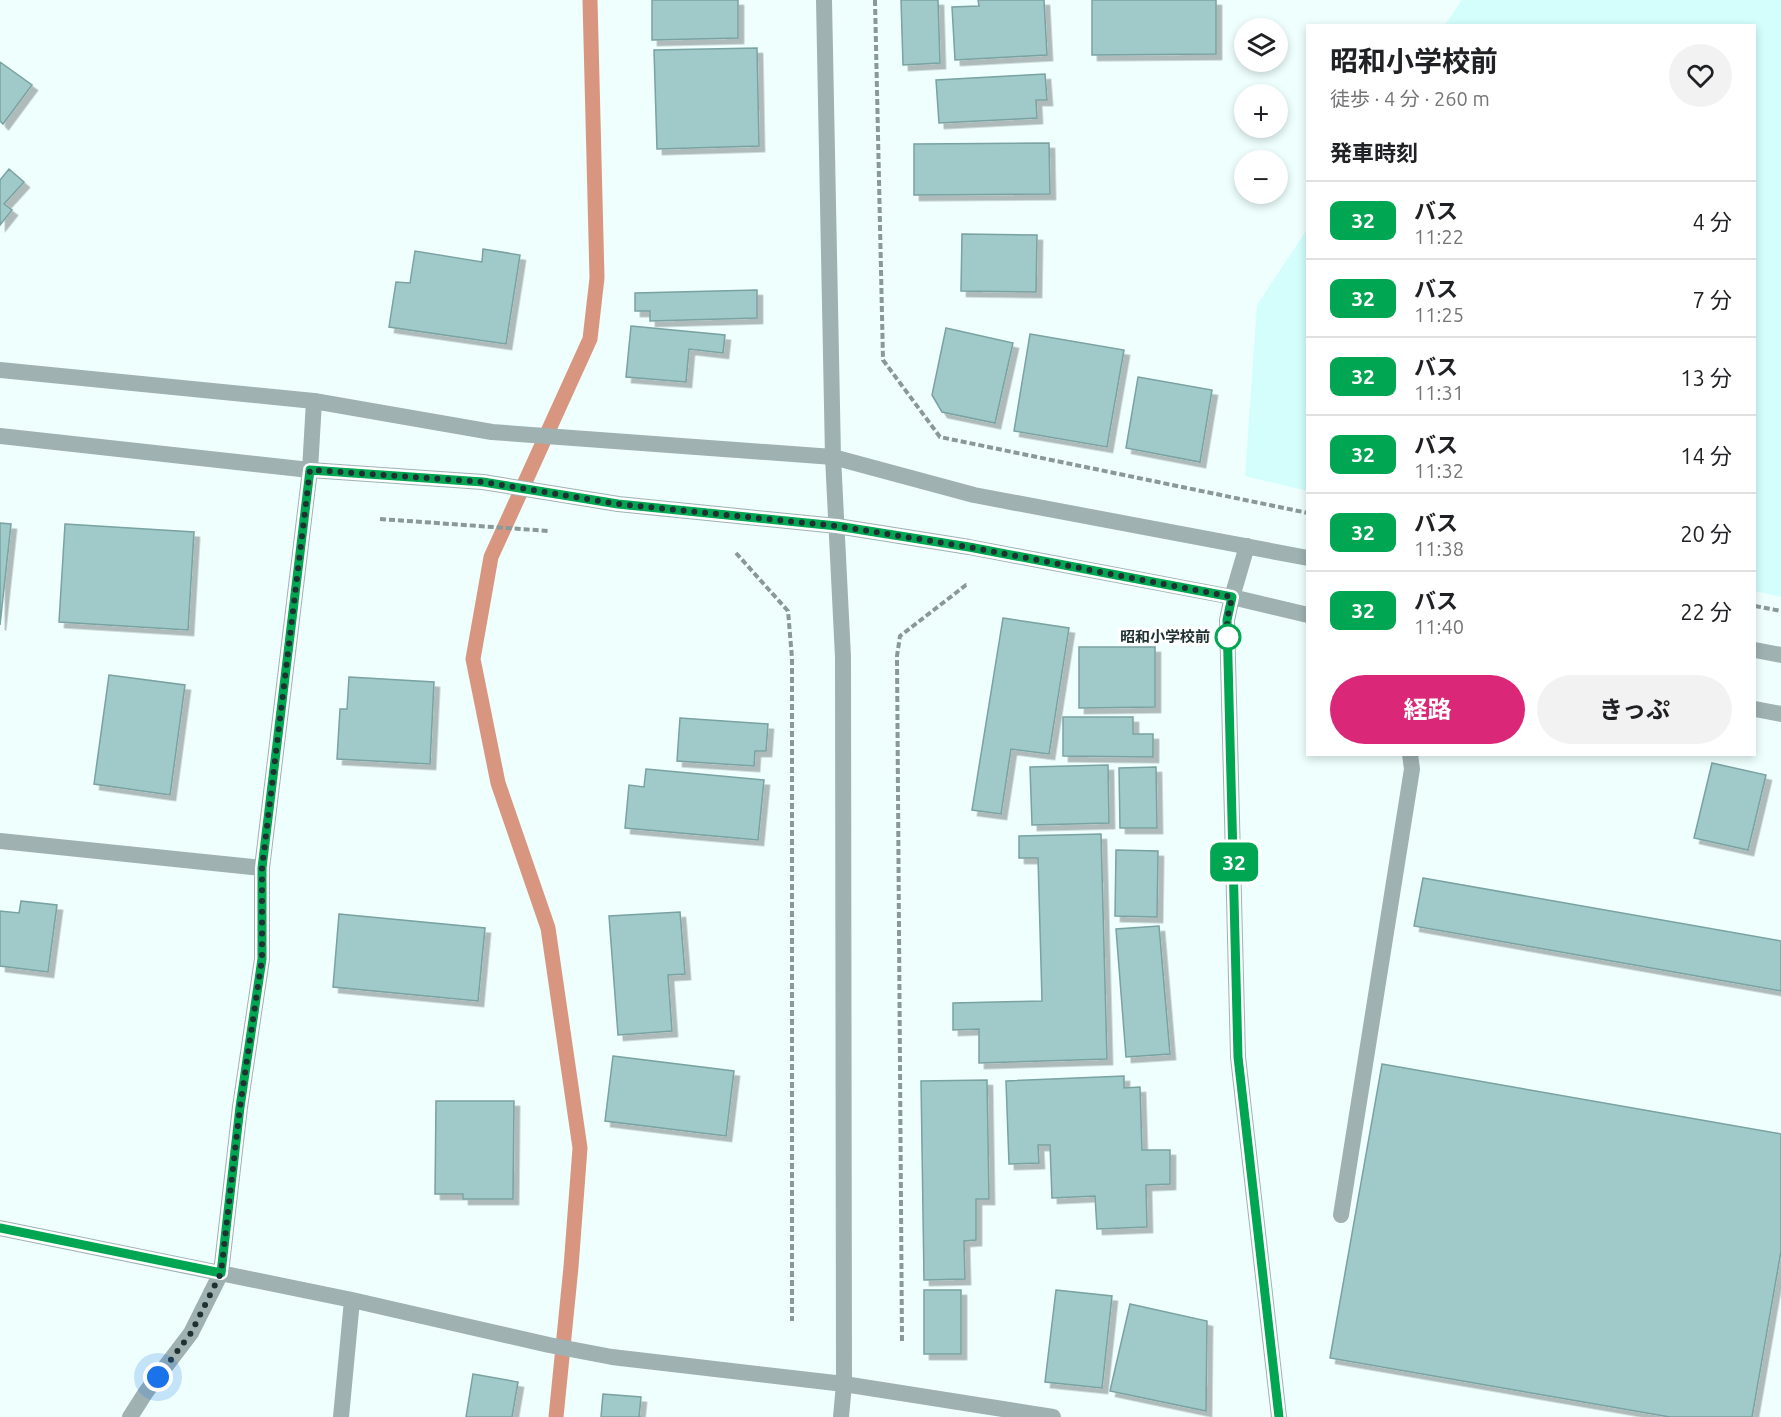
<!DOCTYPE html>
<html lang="ja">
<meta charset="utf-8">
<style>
body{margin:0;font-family:Ubuntu,"Noto Sans JP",sans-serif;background:#f2f2f2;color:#202124;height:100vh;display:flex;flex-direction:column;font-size:22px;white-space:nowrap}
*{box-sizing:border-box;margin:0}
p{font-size:20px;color:#757577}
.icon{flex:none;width:33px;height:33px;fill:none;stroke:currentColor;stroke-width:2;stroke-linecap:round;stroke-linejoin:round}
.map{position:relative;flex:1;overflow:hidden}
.drawer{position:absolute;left:1306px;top:24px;width:450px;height:732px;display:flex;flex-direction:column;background:#fff;border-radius:0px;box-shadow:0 3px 9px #0003}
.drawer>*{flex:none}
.badge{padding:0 12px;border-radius:9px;font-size:21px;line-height:39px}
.controls{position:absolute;left:1234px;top:18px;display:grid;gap:12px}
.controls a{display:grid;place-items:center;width:54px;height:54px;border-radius:50%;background:#fff;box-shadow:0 3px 9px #0003;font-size:30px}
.you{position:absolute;width:30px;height:30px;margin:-15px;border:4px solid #fff;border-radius:50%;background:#1a73e8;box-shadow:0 0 0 9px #1a73e833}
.map>.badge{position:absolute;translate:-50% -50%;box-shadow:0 0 0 3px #fff}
h2{padding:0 24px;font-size:22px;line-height:54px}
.round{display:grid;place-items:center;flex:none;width:63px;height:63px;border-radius:32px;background:#f2f2f2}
.overview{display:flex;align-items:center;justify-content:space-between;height:102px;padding:0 24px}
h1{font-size:28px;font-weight:700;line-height:45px}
.action{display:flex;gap:12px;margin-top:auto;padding:12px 24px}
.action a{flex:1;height:69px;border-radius:36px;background:#db2777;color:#fff;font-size:24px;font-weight:700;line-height:69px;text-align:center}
.action a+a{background:#f2f2f2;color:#202124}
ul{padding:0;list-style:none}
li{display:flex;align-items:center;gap:18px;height:78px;padding:0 24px;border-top:2px solid #e0e0e0}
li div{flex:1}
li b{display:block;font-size:22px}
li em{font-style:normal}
li .badge{min-width:66px;font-weight:700;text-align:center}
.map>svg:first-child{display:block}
.built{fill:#d3fefc}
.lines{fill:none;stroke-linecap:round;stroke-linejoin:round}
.stream{stroke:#d89681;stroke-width:15}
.building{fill:#a0cac9;stroke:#79a2a1;stroke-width:1.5;filter:url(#shadow)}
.path{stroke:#889998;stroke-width:4;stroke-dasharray:6 3;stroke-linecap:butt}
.service{stroke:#9fb1b1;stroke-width:16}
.minor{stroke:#9fb1b1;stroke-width:16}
.tertiary{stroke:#9fb1b1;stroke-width:16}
.line-casing{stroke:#fff;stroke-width:14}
.line{stroke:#00a651;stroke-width:9}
.walk{stroke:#203131;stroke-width:6;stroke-dasharray:0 10.8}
.stop-dot{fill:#fff;stroke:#00a651;stroke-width:3}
.labels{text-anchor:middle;stroke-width:6;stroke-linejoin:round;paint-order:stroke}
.stop-label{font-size:15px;font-weight:bold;fill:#203131;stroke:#fff;text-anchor:end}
</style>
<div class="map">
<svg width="1781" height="1417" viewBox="0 0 1781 1417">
<defs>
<filter id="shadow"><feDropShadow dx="5.5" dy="5.5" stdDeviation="0" flood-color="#0004"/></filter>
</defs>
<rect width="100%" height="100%" fill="#eefffe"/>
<path class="built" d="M1462,0H1781V597L1755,591V26L1445,25Z
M1308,228V491L1245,476L1257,305Z"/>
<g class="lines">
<path class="stream" d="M556,1417L571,1267L580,1148L548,928L498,783L473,659L491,557L590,339L597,278L590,0"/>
</g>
<path class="building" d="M652,0H738V38L652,40Z
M901,0H938L940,63L903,65Z
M978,0H1044L1047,55L955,60L952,7L979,6Z
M1092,0H1216V54L1092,55Z
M757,48L759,146L657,149L654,50Z
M0,62L32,85L3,124L0,121Z
M1045,74L1047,100H1036L1037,118L939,123L936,80Z
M1049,143L1050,194L914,195V144Z
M9,169L24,182L4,204L12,210L0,225V180Z
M962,234L1037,235L1036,292L961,291Z
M483,249L520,255L506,344L389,327L396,282L410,283L415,251L482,262Z
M757,290V318L650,321V311H635V293Z
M631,326L725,335L723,353L689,349L686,382L626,377Z
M946,328L1013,343L995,423L942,412L932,395Z
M1030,334L1124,350L1107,447L1014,431Z
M1138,377L1212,390L1200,462L1126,448Z
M0,523L11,524L0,625Z
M65,524L194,532L188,630L59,622Z
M1003,618L1069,628L1049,754L1011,749L1001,814L972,810Z
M1079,647H1155V707L1079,708Z
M109,675L185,685L170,795L94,784Z
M349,677L434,682L430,764L337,759L340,709H347Z
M1063,717H1133V734H1153V757L1063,756Z
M680,718L768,724L766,751H755L754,766L677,761Z
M1712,763L1766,775L1748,850L1694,838Z
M1108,765L1109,823L1032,825L1030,767Z
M1156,767L1157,828H1120L1119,768Z
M646,769L764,780L758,840L625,828L629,785L644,787Z
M1101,834L1107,1059L979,1063V1029L953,1030V1003L1042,1001L1038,858H1019V836Z
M1116,850L1158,851L1157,917L1115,916Z
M1423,878L1781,941V991L1414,926Z
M21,901L57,905L48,972L0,966V911L19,913Z
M680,912L685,974L668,975L672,1031L618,1035L609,916Z
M339,914L485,928L478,1001L333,987Z
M1159,926L1170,1054L1126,1057L1116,929Z
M613,1056L734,1071L726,1136L605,1121Z
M1382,1064L1781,1134V1251L1752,1417H1670L1330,1358Z
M1124,1076V1088L1140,1087L1142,1150H1170V1184L1146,1185L1147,1227L1097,1229L1095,1196L1052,1198L1050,1145H1038L1039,1163L1009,1164L1006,1081Z
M987,1080L989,1199H976V1240L964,1241L965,1279L924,1280L921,1081Z
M436,1101H514L513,1199H463V1194H435Z
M924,1290H961V1354H924Z
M1056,1290L1112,1296L1102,1388L1045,1382Z
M1130,1304L1207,1321L1206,1411L1110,1391Z
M473,1374L518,1382L512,1417H466Z
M603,1394L641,1397L639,1417H641H601Z"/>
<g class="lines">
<path class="path" d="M875,0L883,360L940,437L1308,513
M380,519L549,531
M736,553L788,611L792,658V1321
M1755,606L1781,611
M902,1341L897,656L900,636L966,585H968"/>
<path class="service" d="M1341,1215L1412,769L1410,754"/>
<path class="minor" d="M1247,546L1232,597L1227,620L1238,1057L1279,1417
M0,841L262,868
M0,1228L352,1300L549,1345L612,1357L844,1384L1053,1417
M130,1417L146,1392L191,1333L221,1273L240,1107L262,959V868L310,470L314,401
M341,1417L352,1300"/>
<path class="tertiary" d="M824,0L833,457L843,657L844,1384L841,1417
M0,370L314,401L492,432L833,457L974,495L1308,558
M0,436L310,470L483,482L618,504L837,526L969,547L1232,597L1308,615
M1755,650L1781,655
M1755,709L1781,714"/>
</g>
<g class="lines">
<defs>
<path id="line" d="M0,1228L221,1273L240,1107L262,959V868L310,470L483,482L618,504L837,526L969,547L1232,597L1227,620L1238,1057L1279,1417"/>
</defs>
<use href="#line" class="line-casing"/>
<use href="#line" class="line"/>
<path class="walk" d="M158,1377L191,1333L221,1273L240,1107L262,959V868L310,470L483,482L618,504L837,526L969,547L1232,597L1227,620L1228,643V637"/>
</g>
<circle class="stop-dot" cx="1228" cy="637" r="12"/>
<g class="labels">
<g class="stop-label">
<text x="1210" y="642">昭和小学校前</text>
</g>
</g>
</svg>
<div class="controls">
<a><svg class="icon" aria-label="layers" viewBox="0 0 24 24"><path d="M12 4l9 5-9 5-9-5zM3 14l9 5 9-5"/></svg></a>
<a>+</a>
<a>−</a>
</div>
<div class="you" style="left:158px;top:1377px"></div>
<b class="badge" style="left:1234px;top:862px;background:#00a651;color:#fff">32</b>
<section class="drawer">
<div class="overview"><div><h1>昭和小学校前</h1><p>徒歩 · 4 分 · 260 m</p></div><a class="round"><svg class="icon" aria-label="heart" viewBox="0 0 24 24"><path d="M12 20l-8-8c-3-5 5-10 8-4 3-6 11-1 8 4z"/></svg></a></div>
<h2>発車時刻</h2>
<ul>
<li><span class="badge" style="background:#00a651;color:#fff">32</span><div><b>バス</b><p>11:22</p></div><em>4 分</em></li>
<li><span class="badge" style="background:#00a651;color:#fff">32</span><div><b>バス</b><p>11:25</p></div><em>7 分</em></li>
<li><span class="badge" style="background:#00a651;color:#fff">32</span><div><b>バス</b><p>11:31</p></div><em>13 分</em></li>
<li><span class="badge" style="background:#00a651;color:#fff">32</span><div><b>バス</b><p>11:32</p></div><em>14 分</em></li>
<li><span class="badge" style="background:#00a651;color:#fff">32</span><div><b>バス</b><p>11:38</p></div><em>20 分</em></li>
<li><span class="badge" style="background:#00a651;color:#fff">32</span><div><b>バス</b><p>11:40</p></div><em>22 分</em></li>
</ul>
<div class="action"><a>経路</a><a>きっぷ</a></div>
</section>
</div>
